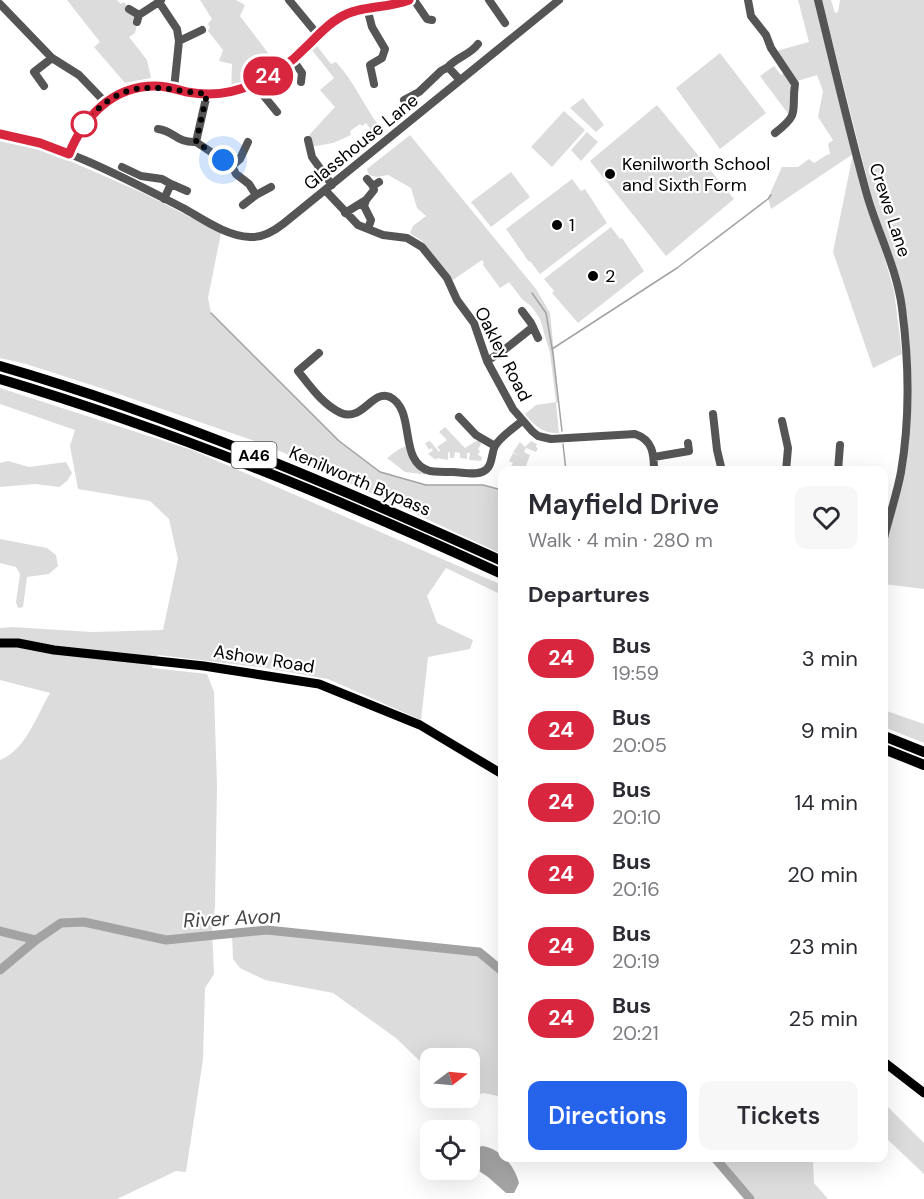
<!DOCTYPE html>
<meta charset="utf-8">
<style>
body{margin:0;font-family:"DM Sans",sans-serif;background:#f7f7f7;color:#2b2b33;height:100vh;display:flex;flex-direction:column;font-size:22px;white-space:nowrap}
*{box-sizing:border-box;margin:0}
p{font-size:20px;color:#7c7c81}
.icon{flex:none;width:33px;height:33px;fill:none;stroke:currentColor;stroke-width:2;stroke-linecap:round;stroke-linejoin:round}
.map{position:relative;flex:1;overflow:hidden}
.drawer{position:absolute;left:498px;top:466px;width:390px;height:696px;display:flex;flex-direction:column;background:#fff;border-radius:12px;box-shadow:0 6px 24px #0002}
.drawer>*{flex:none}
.badge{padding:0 12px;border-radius:20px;font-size:21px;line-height:39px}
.needle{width:39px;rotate:74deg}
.tools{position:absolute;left:420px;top:1048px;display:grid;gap:12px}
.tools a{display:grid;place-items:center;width:60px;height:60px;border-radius:12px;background:#fff;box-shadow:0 6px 24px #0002;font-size:30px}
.you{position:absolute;width:30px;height:30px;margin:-15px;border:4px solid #fff;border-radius:50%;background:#1a73e8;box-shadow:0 0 0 9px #1a73e833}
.map>.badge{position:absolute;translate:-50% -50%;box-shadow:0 0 0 3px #fff}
h2{padding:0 30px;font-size:22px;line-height:54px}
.round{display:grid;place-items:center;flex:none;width:63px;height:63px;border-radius:12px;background:#f7f7f7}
.headline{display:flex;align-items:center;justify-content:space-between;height:102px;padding:0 30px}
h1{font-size:28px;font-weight:600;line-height:45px}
.cta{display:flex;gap:12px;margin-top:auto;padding:12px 30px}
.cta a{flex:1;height:69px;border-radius:12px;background:#2563eb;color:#fff;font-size:24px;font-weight:600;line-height:69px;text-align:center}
.cta a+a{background:#f7f7f7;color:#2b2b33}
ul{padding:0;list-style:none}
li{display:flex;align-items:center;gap:18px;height:72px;padding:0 30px}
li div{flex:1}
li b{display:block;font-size:22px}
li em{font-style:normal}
li .badge{min-width:66px;font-weight:700;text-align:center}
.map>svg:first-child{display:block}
.green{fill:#dcdcdc}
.water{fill:#a3a3a3}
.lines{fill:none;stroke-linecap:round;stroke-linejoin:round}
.stream{stroke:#a3a3a3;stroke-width:1.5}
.river{stroke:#a3a3a3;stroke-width:9}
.minor{stroke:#555;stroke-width:8}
.major{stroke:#000;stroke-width:9}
.highway{stroke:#000;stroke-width:10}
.line-casing{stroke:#fff;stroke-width:14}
.line{stroke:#d7263d;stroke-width:9}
.walk{stroke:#000;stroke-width:6;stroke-dasharray:0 10.8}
.stop-dot{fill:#fff;stroke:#d7263d;stroke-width:3}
.poi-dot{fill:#000;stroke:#fff;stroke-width:2}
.labels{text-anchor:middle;stroke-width:4.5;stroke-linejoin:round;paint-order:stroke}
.shield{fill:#fff;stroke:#4c4c4c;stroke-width:1.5}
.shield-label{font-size:16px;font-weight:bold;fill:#000}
.street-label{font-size:18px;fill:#000;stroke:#fff}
.poi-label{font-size:18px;fill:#000;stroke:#fff;text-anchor:start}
.water-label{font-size:20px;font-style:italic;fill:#444;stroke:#fff}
</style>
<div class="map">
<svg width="924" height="1199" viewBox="0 0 924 1199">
<rect width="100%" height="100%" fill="#fff"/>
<path class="green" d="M67,0H117L121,4L124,2L129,9L139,15L135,33L129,37L147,60L151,78L125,83L94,47L100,42Z
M200,0H236L245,5L240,16L281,70L231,92L232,64L219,61L223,50L208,31L210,27L208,24L212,19Z
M798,0H831L835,13L838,12L840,0H924V589L884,584V552L903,476L910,350L907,315L895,266L871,194L826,16L822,17L853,153L894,290L902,354L873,368L833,252L853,154L771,209L768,198L782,167H798L809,159L814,163C820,160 823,156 830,154L828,144L833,140L818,117L823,91L817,75L797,81L776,51L809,42Z
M313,41L331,64L336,62C354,81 364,106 379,126L372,131L366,123L362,126L360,124L350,131L351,135L333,143L310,147L308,140L310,134L335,107L320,90L334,78L308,45Z
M720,53L766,113L720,149L676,88Z
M774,66L781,75L785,73L792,83C790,94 793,106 789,115L760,76Z
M583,98L604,125L596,132L570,108Z
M657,105L734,199L666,256L590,161Z
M564,111L585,130L552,167L531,147Z
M587,132L598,142L581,161L571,150Z
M410,135L536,289L550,313L559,402L556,403L559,433C543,434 535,426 525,414L536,405L556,402L550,353L540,319L532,307L522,299L509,282L500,288L483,265L484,263L482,260L453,280L422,241L410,233L413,226L426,216L417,208L411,188L388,175L376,177L369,175L367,169Z
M0,140L47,151L143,193L221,233L208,298L211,313L339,440L380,471L426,485H483L502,490V554L269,446L107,390L26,364L0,358Z
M511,172L530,197L491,227L471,202Z
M572,179L581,191L585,189L607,223L540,274L530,261L529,262L506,229Z
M611,227L620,239L622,238L644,271L578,323L552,293L554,291L544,279Z
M0,388L192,450L502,585V595L446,568L427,596L437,623L473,640L470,649L428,657L421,720L328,679L266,668L158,655L152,668L207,674L214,692L217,785L215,906L212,927L214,974L205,988L203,1059L186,1172L176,1171L117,1199H0V760C25,751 37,715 50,693L0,680V628L12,627L92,632L163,630L178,559L169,519L150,501L78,489L70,446L75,430L0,404Z
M445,427L465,448L476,441H482L478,450L480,451L478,455L482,457L481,461L469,460L470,453H467V459L460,458V453L455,452L454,458H450V453L448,452V460L437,458L436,460L428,454L433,450L431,448L429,450L425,443L430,441L439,452L440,450L437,447L447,440L439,432Z
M531,441L537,444L536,447L538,448L536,452L526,448L524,452L530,455L524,471L520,469L515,471L510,468L513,463L509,461L513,453L520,456L513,452L520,442L525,447Z
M409,445L413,454L429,470V475L405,472L387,458L399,449Z
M8,461L29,467L66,462L72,473L67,481L59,487L35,484L0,487V463Z
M0,539L47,548L56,555L58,566L49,574L27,577L23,607L18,608L16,602L20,574L16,567L0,563Z
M884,710L924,724V743L884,727Z
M267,930L479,952L502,971V1097L484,1093L470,1096V1059H430V1071L396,1038L333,993L265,980L240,968L233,959L232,934Z
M884,1103L924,1143V1174L884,1136Z
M715,1158H816L813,1163L814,1183L828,1199H750Z"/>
<path class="water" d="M482,1146C500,1148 515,1166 519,1183L514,1193H506L488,1177L471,1166V1155L477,1148Z"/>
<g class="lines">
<path class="stream" d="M532,293L546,313L553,354L562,431
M211,313L339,441L380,472L426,485H483L502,490
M552,349L677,268L768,199L771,195
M563,444L566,471"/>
<path class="river" d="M0,931L36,940L61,923L84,922L166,940L267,930L479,952L502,971
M0,970L36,940
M715,1158L750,1199"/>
<path class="minor" d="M161,0L159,2L177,29L179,41L174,89
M289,0L318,35
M414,0L427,19L432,20
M489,0L505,23
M748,0L751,16L766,35L771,48L795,84C791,112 801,113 775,133
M818,0C834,65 849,130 867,195C878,233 897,269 902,308C909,362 910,419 901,472C897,494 889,517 884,538
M0,4L52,58L79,75L105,102
M367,8L372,27L385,49L382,58L370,65L374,84
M129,9L139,15
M137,22L139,15L159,2
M179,41L202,30
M293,60L302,73L301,82
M448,67C457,57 470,55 478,44
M254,84L277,112
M44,86L34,72L52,58
M207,94L196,142L232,166L236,174L249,184L256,195L243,205
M404,100L419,92L441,71L448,67L460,80
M158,129C175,131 176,143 196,142
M0,134C58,142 130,181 183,208C203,219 226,236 250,237C262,238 274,231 283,224L559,0
M308,140L312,157L332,185
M68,154C84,117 112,86 155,86C166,86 176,89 187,92C210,96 232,94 253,84C273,75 290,64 305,48C316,38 325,26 339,18C360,5 386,9 409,0
M232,166L240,159L248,142
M122,167L141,176L162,179L171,184L164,199
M367,179L373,186
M171,184L187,191
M325,190L358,225L383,235L407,238L422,247L447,278L457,300L474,323L487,361L513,409L532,431L538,436L551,439L635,434C653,440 654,454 654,471
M256,195L271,187
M345,213L366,200
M368,229L371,220L364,206L366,200L374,190L373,186L379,182
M522,311L531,323L538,338
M319,353L298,371C310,386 323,405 341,413C363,422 372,389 390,397C417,411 397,462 430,471C437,472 445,472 453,472C462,472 476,476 484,471C493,466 491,454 495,446C501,436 514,428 522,421
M487,361L504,350L533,327
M713,414L717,450L722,471
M459,417L476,435L495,446
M782,421L788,448L786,471
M654,457L689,451L688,443
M838,471L840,445"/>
<path class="major" d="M0,643H18L54,650L204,666L319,684L420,725L502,774
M884,1062L924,1093"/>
<path class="highway" d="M0,366C173,416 338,487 502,561
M0,379C172,430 339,499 502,574
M884,736L924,752
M884,749L924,765"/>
</g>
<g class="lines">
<defs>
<path id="line" d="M0,134L40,143L69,154C84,117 112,86 155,86C166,86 176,89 187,92C210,96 232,94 253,84C273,75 290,64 305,48C316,38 325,26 339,18C359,5 386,9 409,0"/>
</defs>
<use href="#line" class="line-casing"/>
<use href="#line" class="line"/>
<path class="walk" d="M84,124C125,75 152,88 207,94L196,142L223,160"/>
</g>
<circle class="stop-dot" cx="84" cy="124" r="12"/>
<g class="poi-dot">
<circle cx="610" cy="174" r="6"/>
<circle cx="557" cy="225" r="6"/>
<circle cx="593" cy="276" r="6"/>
</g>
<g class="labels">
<rect class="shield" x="231.5" y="442" width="45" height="26" rx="4.5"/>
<g class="shield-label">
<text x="254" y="461">A46</text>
</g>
<g class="street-label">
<text transform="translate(361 142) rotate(-39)" y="6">Glasshouse Lane</text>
<text transform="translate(890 210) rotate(72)" y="6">Crewe Lane</text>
<text transform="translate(503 354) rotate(63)" y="6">Oakley Road</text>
<text transform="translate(360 481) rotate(23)" y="6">Kenilworth Bypass</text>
<text transform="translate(264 659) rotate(9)" y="6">Ashow Road</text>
</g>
<g class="poi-label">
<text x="622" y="170">Kenilworth School<tspan x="622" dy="21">and Sixth Form</tspan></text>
<text x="569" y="231">1</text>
<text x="605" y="282">2</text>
</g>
<g class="water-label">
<text transform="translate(232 918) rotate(-3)" y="7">River Avon</text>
</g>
</g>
</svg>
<div class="tools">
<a><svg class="needle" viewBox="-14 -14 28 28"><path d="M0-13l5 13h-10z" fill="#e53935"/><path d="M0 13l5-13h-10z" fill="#7c7c81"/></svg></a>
<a><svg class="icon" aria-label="locate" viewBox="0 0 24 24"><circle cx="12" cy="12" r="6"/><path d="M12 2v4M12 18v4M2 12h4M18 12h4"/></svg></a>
</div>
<div class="you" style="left:223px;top:160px"></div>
<b class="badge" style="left:268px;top:76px;background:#d7263d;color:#fff">24</b>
<section class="drawer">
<div class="headline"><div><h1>Mayfield Drive</h1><p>Walk · 4 min · 280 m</p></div><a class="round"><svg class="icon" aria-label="heart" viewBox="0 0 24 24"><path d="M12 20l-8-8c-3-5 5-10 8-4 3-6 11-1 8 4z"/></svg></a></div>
<h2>Departures</h2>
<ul>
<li><span class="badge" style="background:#d7263d;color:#fff">24</span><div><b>Bus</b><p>19:59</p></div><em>3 min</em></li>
<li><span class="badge" style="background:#d7263d;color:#fff">24</span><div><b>Bus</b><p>20:05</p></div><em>9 min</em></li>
<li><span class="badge" style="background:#d7263d;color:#fff">24</span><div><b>Bus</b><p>20:10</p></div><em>14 min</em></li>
<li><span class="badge" style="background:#d7263d;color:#fff">24</span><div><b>Bus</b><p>20:16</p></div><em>20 min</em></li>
<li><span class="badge" style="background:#d7263d;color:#fff">24</span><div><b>Bus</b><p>20:19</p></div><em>23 min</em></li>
<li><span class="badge" style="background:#d7263d;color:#fff">24</span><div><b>Bus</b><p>20:21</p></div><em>25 min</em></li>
</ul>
<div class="cta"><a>Directions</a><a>Tickets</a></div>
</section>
</div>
